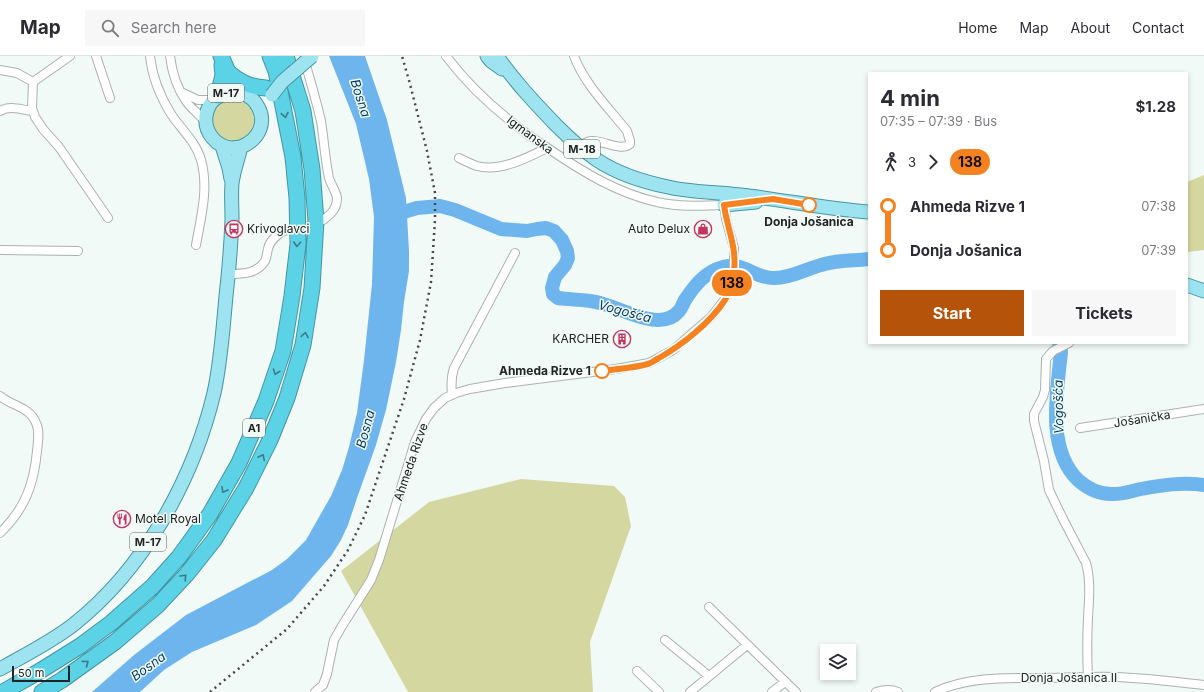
<!DOCTYPE html>
<meta charset="utf-8">
<style>
body{margin:0;font-family:Inter,sans-serif;background:#f7f7f7;color:#2b2b33;height:100vh;display:flex;flex-direction:column;font-size:15px;white-space:nowrap}
*{box-sizing:border-box;margin:0}
p{font-size:13px;color:#7c7c81}
.icon{flex:none;width:22px;height:22px;fill:none;stroke:currentColor;stroke-width:2;stroke-linecap:round;stroke-linejoin:round}
.map{position:relative;flex:1;overflow:hidden}
.drawer{position:absolute;left:868px;top:16px;width:320px;height:272px;display:flex;flex-direction:column;background:#fff;border-radius:0px;box-shadow:0 2px 6px #0003}
.drawer>*{flex:none}
.badge{padding:0 8px;border-radius:13px;font-size:14px;line-height:26px}
.fabs{position:absolute;left:820px;top:588px;display:grid;gap:8px}
.fabs a{display:grid;place-items:center;width:36px;height:36px;border-radius:0px;background:#fff;box-shadow:0 2px 6px #0003;font-size:20px}
.scale{position:absolute;left:12px;bottom:10px;width:58px;box-sizing:border-box;padding-left:4px;border:2px solid #212423;border-top:0;font-size:11px;line-height:14px;white-space:nowrap;color:#212423;-webkit-text-stroke:3px #f1faf7;paint-order:stroke}
.map>.badge{position:absolute;translate:-50% -50%;box-shadow:0 0 0 2px #fff}
.legs{display:flex;align-items:center;gap:6px;height:44px;padding:0 12px;font-size:13px}
.legs p{margin-inline-start:auto}
.overview{display:flex;align-items:center;justify-content:space-between;height:68px;padding:0 12px}
h1{font-size:22px;font-weight:700;line-height:30px}
.primary-button{display:flex;gap:8px;margin-top:auto;padding:8px 12px}
.primary-button a{flex:1;height:46px;border-radius:0px;background:#b45309;color:#fff;font-size:16px;font-weight:700;line-height:46px;text-align:center}
.primary-button a+a{background:#f7f7f7;color:#2b2b33}
ul{padding:0 12px;list-style:none}
li{display:flex;align-items:center;gap:14px;height:44px;font-size:15px}
li i{display:grid;place-items:center;width:6px;height:100%;margin:0 5px;background:currentColor}
li i::after{content:'';width:10px;height:10px;margin:-5px;border:3px solid;border-radius:50%;background:#fff}
li p{margin-inline-start:auto}
li:first-child i{background:linear-gradient(#0000 50%,currentColor 0)}
li:last-child i{background:linear-gradient(currentColor 50%,#0000 0)}
header{display:flex;align-items:center;gap:24px;box-sizing:border-box;height:56px;padding:0 20px;background:#fff;border-bottom:1px solid #e1e1e2}
header strong{font-size:19px}
nav{display:flex;gap:22px;margin-inline-start:auto;font-size:14px}
.search{width:280px;height:36px;background:#f7f7f7;display:flex;align-items:center;gap:10px;box-sizing:border-box;padding:0 14px;border-radius:0px;color:#7c7c81;font-size:15px}
.map>svg:first-child{display:block}
.green{fill:#d5d7a1}
.water{fill:#6fb5ed}
.lines{fill:none;stroke-linecap:round;stroke-linejoin:round}
.river{stroke:#6fb5ed;stroke-width:14}
.street-tunnel{stroke:#c7cfcd;stroke-width:8;stroke-dasharray:8 4;stroke-linecap:butt}
.street-casing{stroke:#a9b2af;stroke-width:10}
.primary-casing{stroke:#4795a2;stroke-width:15}
.highway-casing{stroke:#4795a2;stroke-width:17}
.street{stroke:#fff;stroke-width:8}
.primary{stroke:#9de4f0;stroke-width:13}
.highway{stroke:#5cd2e6;stroke-width:15}
.rail{stroke:#444847;stroke-width:2.5;stroke-dasharray:2 4;stroke-linecap:butt}
.primary-bridge-casing{stroke:#4795a2;stroke-width:15;stroke-linecap:butt}
.primary-bridge{stroke:#9de4f0;stroke-width:13}
.oneway{stroke:#3e7b84}
.line-1-casing{stroke:#fff;stroke-width:9}
.line-1{stroke:#f58220;stroke-width:6}
.stop-1-dot{fill:#fff;stroke:#f58220;stroke-width:2}
.labels{text-anchor:middle;stroke-width:3;stroke-linejoin:round;paint-order:stroke}
.shield{fill:#f1faf7;stroke:#5f6463;stroke-width:1}
.shield-label{font-size:11px;font-weight:bold;fill:#212423}
.street-label{font-size:12px;fill:#212423;stroke:#f1faf7}
.stop-label{font-size:12px;font-weight:bold;fill:#212423;stroke:#f1faf7}
.poi-label{font-size:12px;fill:#212423;stroke:#f1faf7;text-anchor:start}
.water-label{font-size:13px;font-style:italic;fill:#023b5f;stroke:#f1faf7}
</style>
<header>
<strong>Map</strong>
<div class="search"><svg class="icon" aria-label="search" viewBox="0 0 24 24"><circle cx="10" cy="10" r="6"/><path d="M15 15l6 6"/></svg>Search here</div>
<nav><a>Home</a><a>Map</a><a>About</a><a>Contact</a></nav>
</header>
<div class="map">
<svg width="1204" height="636" viewBox="0 0 1204 636">
<rect width="100%" height="100%" fill="#f1faf7"/>
<path class="green" d="M212 64a21 21 0 1 1 42 0a21 21 0 1 1-42 0Z
M1204,119V194L1188,196L1187,126Z
M521,423L614,430L625,441L631,470L590,586L593,636H408L341,515L429,446Z"/>
<path class="water" d="M329,0H365L387,64L406,142L409,195V215L404,246L401,274L396,306L386,354L376,389L357,442L348,469L341,484L331,500L292,545L256,569L192,596L164,614L140,636H92L134,599L186,559L272,514L287,503L306,484L331,440L342,414L349,391L357,357L364,304L372,228L374,161L369,123L356,68Z"/>
<g class="lines">
<path class="river" d="M390,162L407,155L417,152L440,150L455,154L501,173L527,175L537,173L546,172L554,175L562,184L567,195L568,202L565,209L555,221L552,232L553,238L558,242C572,244 587,243 600,247C622,252 661,277 679,255C682,252 683,247 685,244C695,229 705,216 723,211C742,205 756,223 775,222C791,222 806,213 821,209C836,204 853,205 869,203
M1059,287L1061,296C1057,336 1046,393 1078,424C1087,432 1098,438 1111,438C1121,439 1131,435 1141,433C1162,429 1182,426 1204,429"/>
<path class="street-tunnel" d="M279,178L318,166"/>
<defs>
<path id="street" d="M96,0L110,42
M150,0C152,20 160,40 171,58C181,73 196,86 201,104C209,132 201,161 196,189
M170,0C172,16 176,31 186,45C191,53 200,58 205,66
M446,0C474,37 511,68 549,93C583,116 617,137 657,146C679,151 702,150 724,149
M574,0C585,29 608,51 627,75L630,85V88C620,97 600,81 587,86C584,87 582,90 579,92
M304,3C310,23 316,44 321,65C324,84 325,103 329,122C331,129 336,135 337,142C337,153 331,158 323,164
M0,14L17,17L33,26L32,52L35,61L43,73L59,91L108,162
M33,26L70,0
M181,36L198,44H213
M0,55C11,49 21,54 33,55
M459,102C465,105 471,108 477,110C500,116 527,102 547,92
M0,194L78,195
M228,218C242,218 257,218 265,205C267,201 267,196 268,193C269,186 274,182 279,178
M1069,287L1053,295L1046,303L1045,334L1043,341L1034,358V365L1044,405L1049,434L1063,463L1086,507C1091,524 1089,544 1088,562C1087,582 1087,601 1088,621
M452,339C451,329 451,321 454,312L515,197
M0,340C12,350 30,351 36,367C40,375 38,386 37,395C34,428 25,453 0,477
M1080,372L1204,353
M709,551L796,636
M665,584L709,620
M637,615L659,636
M315,636L323,629L327,618L334,584L342,570L371,524L379,504L415,386L426,363L434,352L445,342L456,337L470,333L505,327L616,313L649,307L673,294L711,261L725,243L731,229L734,216V192L726,163L724,145
M690,636L747,589
M772,636L785,626
M876,636C883,634 891,633 898,636
M935,636C969,620 1009,622 1046,622C1069,622 1093,620 1116,621C1145,622 1175,626 1204,629"/>
<path id="primary" d="M487,0L491,5L502,13
M497,0C514,25 535,47 556,69C569,82 582,94 597,104C618,118 644,126 668,131C694,137 722,136 749,140C789,145 829,153 869,156
M222,90L229,112L231,123
M724,149L756,146
M1187,229L1204,235
M0,613C25,599 51,586 73,569C144,513 193,424 214,337C221,305 223,272 226,240C229,214 231,189 232,163C232,151 231,139 232,127C234,114 238,103 241,91C283,73 253,21 219,40C212,44 207,52 206,60C204,76 216,91 232,92C235,92 238,91 241,91"/>
<path id="highway" d="M221,0L232,25
M227,15C239,26 250,31 266,32
M218,40L223,19L222,9
M3,636L40,615L80,590L111,567L152,531L179,501L210,458L239,407L266,345L283,295L292,240L298,188L297,142L293,101L276,15L270,0
M42,636L62,624L115,586L158,549L187,518L214,484L246,432L270,384L287,342L303,289L312,232L316,165L312,113L303,55L286,0"/>
</defs>
<use href="#street" class="street-casing"/>
<use href="#primary" class="primary-casing"/>
<use href="#highway" class="highway-casing"/>
<use href="#street" class="street"/>
<use href="#primary" class="primary"/>
<use href="#highway" class="highway"/>
<path class="rail" d="M210,636L287,573L324,530L348,494L365,459L404,343L420,284L431,226L435,164V137L427,95L410,28L402,0"/>
<defs>
<path id="primary-bridge" d="M272,39L282,26L312,0"/>
</defs>
<use href="#primary-bridge" class="primary-bridge-casing"/>
<use href="#primary-bridge" class="primary-bridge"/>
</g>
<defs><path id="oneway-chevron" d="M-2-3.5L2.5 0L-2 3.5" fill="none" stroke-width="1.6" stroke-linecap="round" stroke-linejoin="round"/></defs>
<g class="oneway">
<use href="#oneway-chevron" transform="translate(285 59) rotate(79)"/>
<use href="#oneway-chevron" transform="translate(297 188) rotate(93)"/>
<use href="#oneway-chevron" transform="translate(305 279) rotate(-81)"/>
<use href="#oneway-chevron" transform="translate(276 316) rotate(109)"/>
<use href="#oneway-chevron" transform="translate(262 401) rotate(-63)"/>
<use href="#oneway-chevron" transform="translate(224 434) rotate(119)"/>
<use href="#oneway-chevron" transform="translate(184 521) rotate(-47)"/>
<use href="#oneway-chevron" transform="translate(86 607) rotate(-36)"/>
</g>
<g class="lines">
<defs>
<path id="line-1" d="M602,315C617,313 633,312 648,308C652,307 655,304 659,302C682,289 710,267 725,244C730,236 733,224 734,215C737,191 727,172 724,149L773,143L809,149"/>
</defs>
<use href="#line-1" class="line-1-casing"/>
<use href="#line-1" class="line-1"/>
</g>
<defs>
<symbol id="bus-ring" viewBox="-11 -11 22 22"><circle r="9.5" fill="#f1faf7" stroke="#c3345f" stroke-width="1.5"/><path d="M-5-6H5V4H4V6H2V4H-2V6H-4V4H-5ZM-3.5-4V0h7V-4ZM-3.5 1.2v1.5H-2V1.2ZM2 1.2v1.5H3.5V1.2Z" fill="#c3345f"/></symbol>
<symbol id="shop-ring" viewBox="-11 -11 22 22"><circle r="9.5" fill="#f1faf7" stroke="#c3345f" stroke-width="1.5"/><path d="M-5-2.5h2.3a2.7 3.5 0 0 1 5.4 0H5L5.5 6h-11ZM-1.5-2.5h3a1.5 2.3 0 0 0-3 0Z" fill="#c3345f"/></symbol>
<symbol id="building-ring" viewBox="-11 -11 22 22"><circle r="9.5" fill="#f1faf7" stroke="#c3345f" stroke-width="1.5"/><path d="M-4-6H4V6H1V3H-1V6H-4ZM-2.5-4.3h1.7v1.8h-1.7ZM.8-4.3h1.7v1.8H.8ZM-2.5-1h1.7V.8h-1.7ZM.8-1h1.7V.8H.8Z" fill="#c3345f"/></symbol>
<symbol id="restaurant-ring" viewBox="-11 -11 22 22"><circle r="9.5" fill="#f1faf7" stroke="#c3345f" stroke-width="1.5"/><path d="M-5-6h1v4h1v-4h1v4h1v-4h1v5L-1.5 .5V6h-2V.5L-5-1ZM5-6V6H3V1.5H1.5Q1.5-4 5-6Z" fill="#c3345f"/></symbol>
</defs>
<g fill-rule="evenodd">
<use href="#bus-ring" x="224" y="163" width="20" height="20"/>
<use href="#shop-ring" x="693" y="163" width="20" height="20"/>
<use href="#building-ring" x="612" y="273" width="20" height="20"/>
<use href="#restaurant-ring" x="112" y="453" width="20" height="20"/>
</g>
<g class="stop-1-dot">
<circle cx="809" cy="149" r="7"/>
<circle cx="602" cy="315" r="7"/>
</g>
<g class="labels">
<g class="shield">
<rect x="208" y="28" width="36" height="18" rx="3"/>
<rect x="564" y="84" width="36" height="18" rx="3"/>
<rect x="243" y="363" width="22" height="18" rx="3"/>
<rect x="130" y="477" width="36" height="18" rx="3"/>
</g>
<g class="shield-label">
<text x="226" y="41">M-17</text>
<text x="582" y="97">M-18</text>
<text x="254" y="376">A1</text>
<text x="148" y="490">M-17</text>
</g>
<g class="street-label">
<text transform="translate(530 79) rotate(37)" y="4">Igmanska</text>
<text transform="translate(1142 363) rotate(-9)" y="4">Jošanička</text>
<text transform="translate(411 406) rotate(-71)" y="4">Ahmeda Rizve</text>
<text x="1069" y="626">Donja Jošanica II</text>
</g>
<g class="stop-label">
<text x="809" y="170">Donja Jošanica</text>
<text x="591" y="319" text-anchor="end">Ahmeda Rizve 1</text>
</g>
<g class="poi-label">
<text x="247" y="177">Krivoglavci</text>
<text x="690" y="177" text-anchor="end">Auto Delux</text>
<text x="609" y="287" text-anchor="end">KARCHER</text>
<text x="135" y="467">Motel Royal</text>
</g>
<g class="water-label">
<text transform="translate(361 42) rotate(72)" y="5">Bosna</text>
<text transform="translate(625 255) rotate(15)" y="5">Vogošća</text>
<text transform="translate(1058 351) rotate(-91)" y="5">Vogošća</text>
<text transform="translate(365 373) rotate(-75)" y="5">Bosna</text>
<text transform="translate(148 610) rotate(-36)" y="5">Bosna</text>
</g>
</g>
</svg>
<div class="fabs">
<a><svg class="icon" aria-label="layers" viewBox="0 0 24 24"><path d="M12 4l9 5-9 5-9-5zM3 14l9 5 9-5"/></svg></a>
</div>
<div class="scale">50 m</div>
<b class="badge" style="left:732px;top:227px;background:#f58220;color:#111">138</b>
<section class="drawer">
<div class="overview"><div><h1>4 min</h1><p>07:35 – 07:39 · Bus</p></div><b>$1.28</b></div>
<div class="legs"><svg class="icon" aria-label="walk" viewBox="0 0 24 24"><circle cx="13" cy="4" r="2"/><path d="M13 8l-2 6 4 7M11 14l-3 7M7 12l3-4h3l4 4"/></svg>3<svg class="icon" aria-label="forward" viewBox="0 0 24 24"><path d="M9 5l7 7-7 7"/></svg><b class="badge" style="background:#f58220;color:#111">138</b></div>
<ul>
<li><i style="color:#f58220"></i><b>Ahmeda Rizve 1</b><p>07:38</p></li>
<li><i style="color:#f58220"></i><b>Donja Jošanica</b><p>07:39</p></li>
</ul>
<div class="primary-button"><a>Start</a><a>Tickets</a></div>
</section>
</div>
